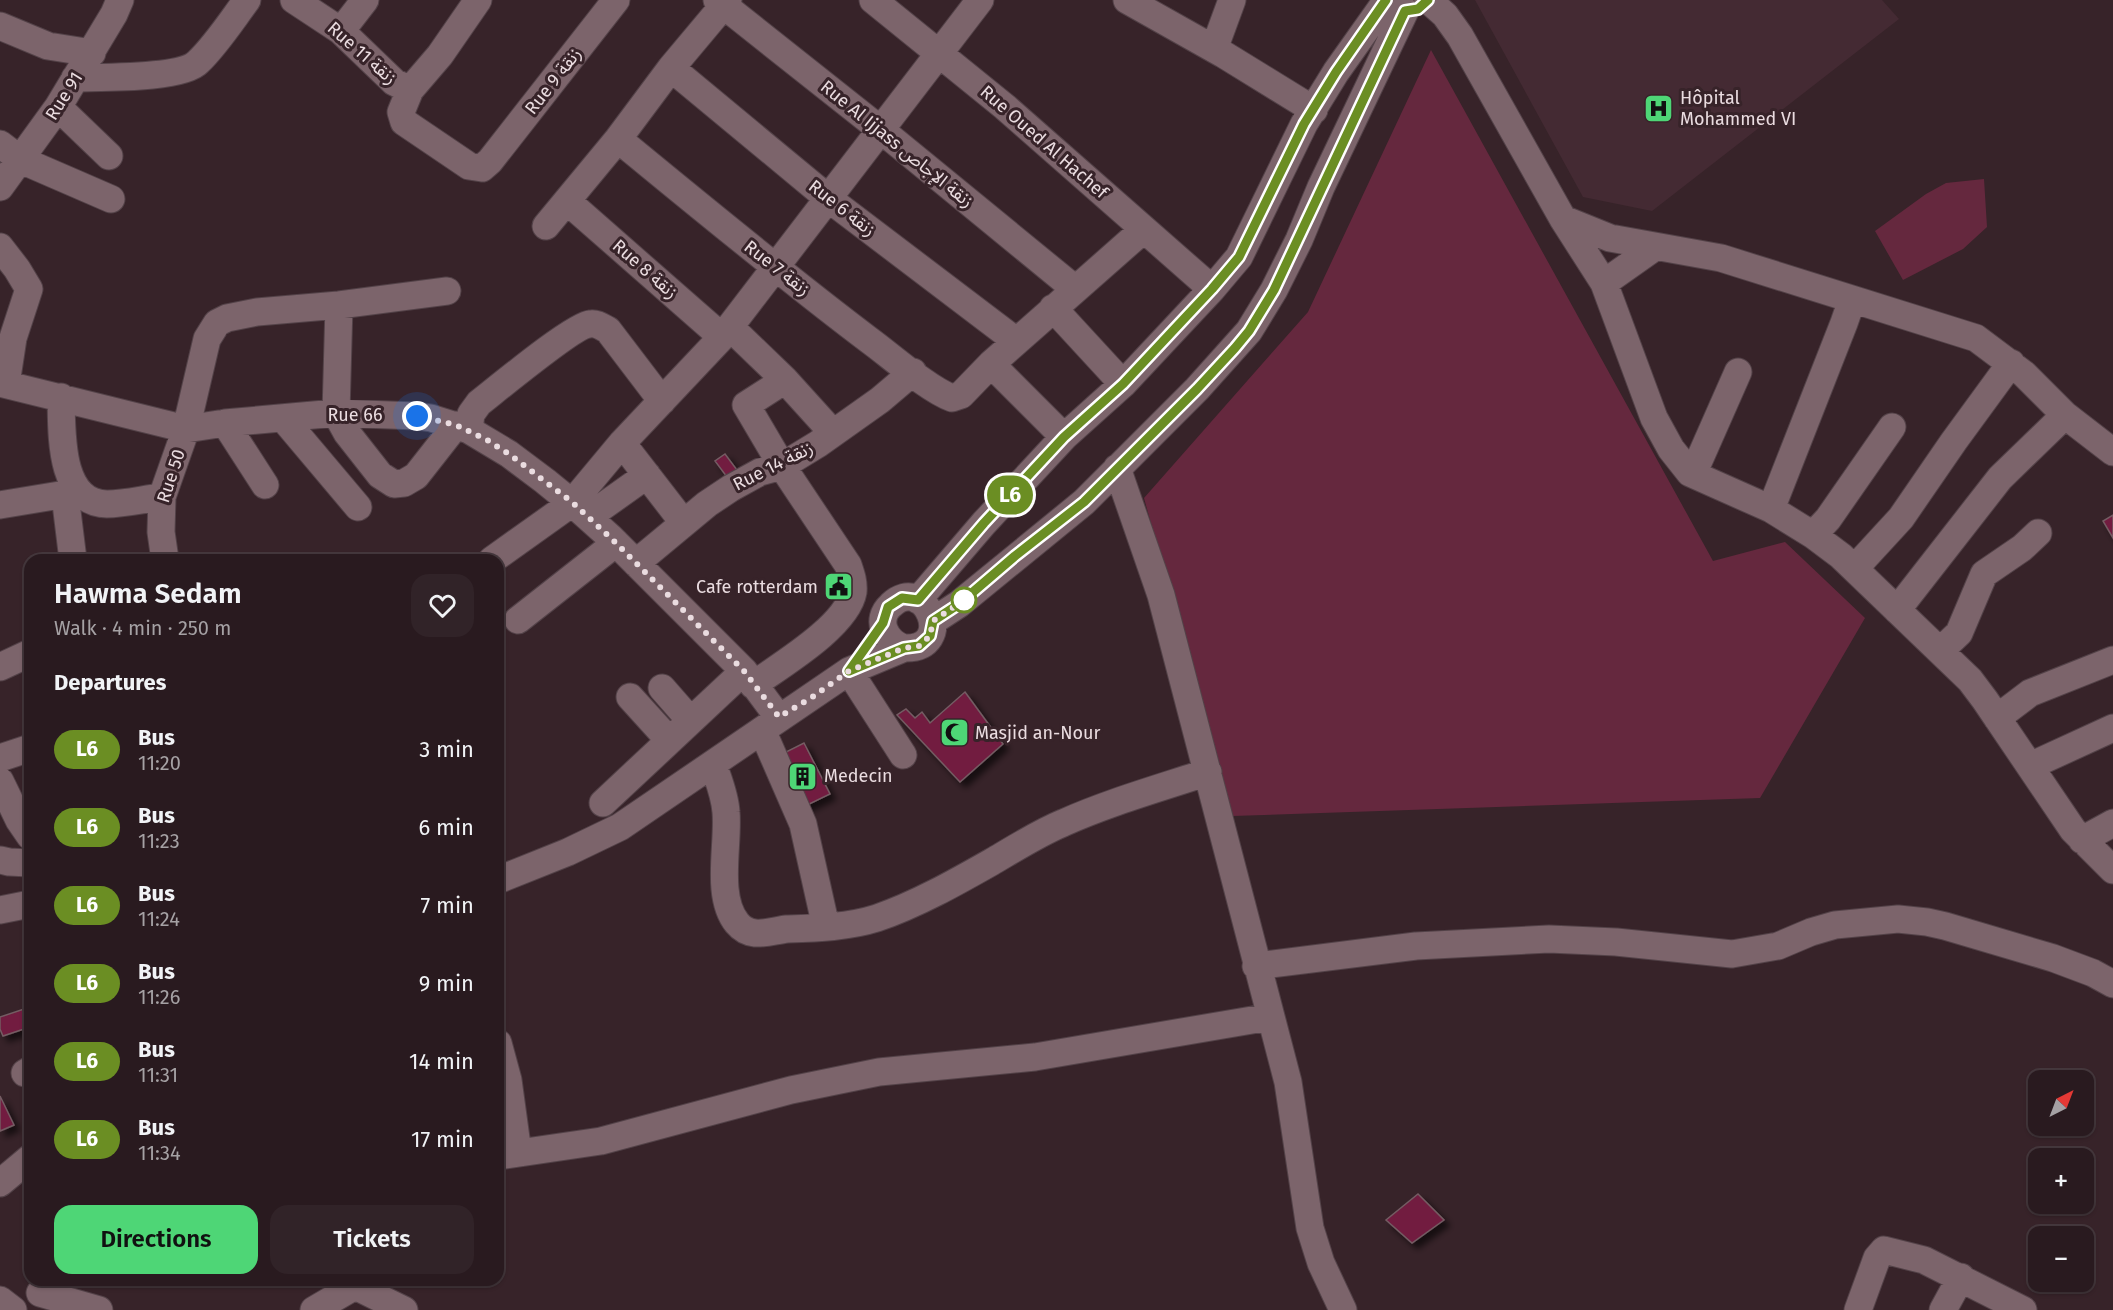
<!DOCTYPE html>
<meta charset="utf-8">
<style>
body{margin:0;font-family:"Fira Sans","Noto Sans Arabic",sans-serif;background:#312328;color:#f1f3f6;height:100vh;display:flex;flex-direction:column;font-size:22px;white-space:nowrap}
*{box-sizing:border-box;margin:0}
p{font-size:20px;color:#a5a1a4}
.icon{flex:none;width:33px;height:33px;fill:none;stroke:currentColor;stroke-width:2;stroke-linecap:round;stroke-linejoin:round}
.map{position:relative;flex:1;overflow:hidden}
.drawer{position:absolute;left:24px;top:554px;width:480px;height:732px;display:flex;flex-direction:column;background:#291a1f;border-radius:18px;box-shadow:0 2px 4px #0004,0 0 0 2px #45383d}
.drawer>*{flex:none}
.badge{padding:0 12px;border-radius:20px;font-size:21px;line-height:39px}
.needle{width:39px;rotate:42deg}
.tools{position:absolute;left:2028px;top:1070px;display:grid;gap:12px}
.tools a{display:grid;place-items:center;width:66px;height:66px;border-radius:12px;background:#291a1f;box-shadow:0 2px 4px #0004,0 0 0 2px #45383d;font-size:30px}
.you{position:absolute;width:30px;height:30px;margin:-15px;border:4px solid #fff;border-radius:50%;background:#1a73e8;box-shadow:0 0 0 9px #1a73e833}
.map>.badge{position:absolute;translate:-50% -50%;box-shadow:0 0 0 3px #fff}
h2{padding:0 30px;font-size:22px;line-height:54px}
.round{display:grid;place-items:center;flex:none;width:63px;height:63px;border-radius:18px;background:#312328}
.summary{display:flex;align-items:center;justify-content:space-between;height:102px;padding:0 30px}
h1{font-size:28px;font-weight:600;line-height:45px}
.cta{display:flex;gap:12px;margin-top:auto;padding:12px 30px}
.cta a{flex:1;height:69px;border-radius:18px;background:#4ed676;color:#111;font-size:24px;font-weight:600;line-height:69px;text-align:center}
.cta a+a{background:#312328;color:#f1f3f6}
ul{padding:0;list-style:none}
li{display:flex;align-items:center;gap:18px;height:78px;padding:0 30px}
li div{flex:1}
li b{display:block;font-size:22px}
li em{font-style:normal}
li .badge{min-width:66px;font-weight:700;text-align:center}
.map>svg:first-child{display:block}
.built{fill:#442a33}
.green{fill:#65283e}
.building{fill:#721b3f;stroke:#745c63;stroke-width:1.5;filter:url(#shadow)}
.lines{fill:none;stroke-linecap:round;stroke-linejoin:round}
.minor-casing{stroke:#534248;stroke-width:29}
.minor{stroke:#7c646b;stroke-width:27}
.line-casing{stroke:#fff;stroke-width:14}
.line{stroke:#6b8e23;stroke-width:9}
.walk{stroke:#eadce0;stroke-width:6;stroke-dasharray:0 10.8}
.stop-dot{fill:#fff;stroke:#6b8e23;stroke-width:3}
.labels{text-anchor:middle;stroke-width:6;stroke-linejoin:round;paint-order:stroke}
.street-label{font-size:18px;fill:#eadce0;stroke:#372329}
.poi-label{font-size:18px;fill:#eadce0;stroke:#372329;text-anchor:start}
</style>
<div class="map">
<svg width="2113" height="1310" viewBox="0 0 2113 1310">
<defs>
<filter id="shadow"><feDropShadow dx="5.5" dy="5.5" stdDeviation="3" flood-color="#0009"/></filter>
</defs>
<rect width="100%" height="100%" fill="#372329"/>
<path class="built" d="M1475,0H1882L1899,19L1652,211L1583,197Z"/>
<path class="green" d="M1431,50L1713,561L1785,542L1865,618L1760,798L1232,816L1144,498L1308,312Z
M1984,179L1987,227L1963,249L1903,280L1875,231L1926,194L1946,183Z"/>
<path class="building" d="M725,454L737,470L727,477L715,461Z
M2113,515V538L2103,521Z
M965,692L1003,744L960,782L897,715L906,709L915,718L922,712L930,723Z
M804,743L830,794L801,808L776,757Z
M30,1007V1027L3,1036L0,1029V1017Z
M0,1096L14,1125L0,1131Z
M1418,1194L1444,1220L1412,1243L1386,1220Z"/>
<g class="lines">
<defs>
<path id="minor" d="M294,0L341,31L394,82L410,90L440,55L478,0
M717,0L881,130L1075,289
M873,0L1005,107L1212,289
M1127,0L1223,54L1314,110
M1428,0L1445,15L1460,36L1563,219L1604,283L1654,418L1671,449L1690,473L1771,509L1813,535L1841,556L1970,680L1985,700L2073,830L2113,870
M0,26L48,46L92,53
M341,31L365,0
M1214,49L1232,0
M671,68L829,199L1016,341
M75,78C100,77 182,79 198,62C216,45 232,20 247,0
M410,90L401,112L404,122L469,166L482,168L490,161L616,0
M58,107L109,156
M618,139C701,207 784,276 869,340C891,356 928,389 952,398L961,395L991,364L1143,230
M0,144L21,160L111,199
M0,187L58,107L114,14L120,0
M567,201L722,337
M1563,219L1610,238L1721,258L1976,338L2024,374L2065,415L2113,452
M546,226L618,139L671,68L728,0
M0,247L17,269L29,289L13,338L6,384
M1604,283L1655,247
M339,305L336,413L347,433L380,475L394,484L404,483L416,476L456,425
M1053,308L1123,384
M730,327L785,380
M991,364L1064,437
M0,383L186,429L225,423L336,413L417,416L431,418L469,430L509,454L545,481L572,503L610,537L744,671L779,718
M61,397C62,431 58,503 107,504C125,504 144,499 162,497
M283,418L358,507
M225,423L265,485
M469,430L471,414L479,403C497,389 574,325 590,324C597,323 602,327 608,330L662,401
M622,443L683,522
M1117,468L1161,595L1288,1082L1310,1228L1321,1263L1343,1310
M1693,474L1738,372
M65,495L73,560
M0,505L78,492
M1771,509L1844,323L1852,300
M588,517L647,475
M1813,535L1828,519L1892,427
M165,560L161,532L162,497L186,429L207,339L217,323L227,318L257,312L339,305L447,291
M492,560L572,503L622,443L722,337L980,0
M636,563L707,504L731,488L760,472L782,466L818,444L880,400L913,372
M1855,568L1901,518L1954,441L2011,363
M918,600L984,523L1064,437L1123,384L1212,289L1239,257L1304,124L1336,72L1387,0
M1897,610L2000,478L2065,415
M518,620L616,543
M933,621L959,604L1084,502L1197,389L1249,331L1274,290L1299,240L1321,187L1405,11
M1940,651L1959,633L1984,574L2022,548L2038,533
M0,667L30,653
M849,671L903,755
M753,685C781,665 847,626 853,592C854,582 851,574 848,565L782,466L746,405L785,380L833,433
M662,688L690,720
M630,697L669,740
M1997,718L2030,693L2113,660
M762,730L803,824L826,927
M0,758L30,748
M713,764C718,779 725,795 726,812C729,844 715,896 737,923C751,940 769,931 787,929C817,928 849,927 877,918C918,904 958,881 995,860C1017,847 1039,833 1063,823C1110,802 1160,788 1208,772
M2030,766L2113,728
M0,781L19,820L30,836
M603,803L744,671
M2082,840L2113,823
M0,860L9,862L30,863
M498,880L568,852L620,827L849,671L904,648C958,650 925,572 891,605C874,620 886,642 904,648
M0,910L30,904
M1256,966L1416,946L1549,939L1616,942L1732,954L1778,946L1811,932L1835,925L1898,919L1927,922L1945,926L2053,958L2093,973L2113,984
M498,1043L508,1080L518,1153
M25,1073L30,1070
M498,1156L601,1141L791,1090L879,1072L1035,1057L1270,1017
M0,1183L30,1158
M355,1286L404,1310
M40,1293L99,1310
M0,1300L13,1310
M314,1310L355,1286L356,1280
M1858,1310L1877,1258L1884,1250L1924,1260L2023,1310
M1943,1310L1961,1277"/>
</defs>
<use href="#minor" class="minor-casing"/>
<use href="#minor" class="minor"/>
</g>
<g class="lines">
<defs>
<path id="line" d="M1386,0L1336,72L1304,124L1239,257L1212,289L1123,384L1064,437L984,523L918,600L902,598L888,607L883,623L849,671L904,648L919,646L930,636L933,621L959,604L1015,556L1084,502L1197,389L1235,348L1249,331L1274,290L1405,11L1418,9L1428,0"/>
</defs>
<use href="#line" class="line-casing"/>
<use href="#line" class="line"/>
<path class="walk" d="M417,416L456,425L487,440L509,454L572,502L616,543L744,671L779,717L814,696L849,671L904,648L919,646L930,636L933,621L964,600"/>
</g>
<defs>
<symbol id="hospital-square" viewBox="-11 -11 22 22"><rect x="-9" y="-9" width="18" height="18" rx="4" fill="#4ed676" stroke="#372329"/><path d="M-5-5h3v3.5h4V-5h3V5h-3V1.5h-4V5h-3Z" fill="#111"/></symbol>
<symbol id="civic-square" viewBox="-11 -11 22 22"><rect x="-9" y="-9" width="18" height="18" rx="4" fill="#4ed676" stroke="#372329"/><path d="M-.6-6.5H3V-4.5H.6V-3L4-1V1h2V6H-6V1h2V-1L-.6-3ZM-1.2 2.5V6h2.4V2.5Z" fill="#111"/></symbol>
<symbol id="mosque-square" viewBox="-11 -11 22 22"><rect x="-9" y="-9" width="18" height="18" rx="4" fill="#4ed676" stroke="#372329"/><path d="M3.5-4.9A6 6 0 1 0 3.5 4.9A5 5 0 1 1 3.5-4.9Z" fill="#111"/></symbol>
<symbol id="building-square" viewBox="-11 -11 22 22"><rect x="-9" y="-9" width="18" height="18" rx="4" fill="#4ed676" stroke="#372329"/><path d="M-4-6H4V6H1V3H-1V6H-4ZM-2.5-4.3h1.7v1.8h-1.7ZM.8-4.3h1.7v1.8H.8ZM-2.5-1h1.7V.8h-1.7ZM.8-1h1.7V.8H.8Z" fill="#111"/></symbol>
</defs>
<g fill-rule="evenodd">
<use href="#hospital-square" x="1642" y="92" width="33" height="33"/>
<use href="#civic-square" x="822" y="570" width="33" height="33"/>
<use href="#mosque-square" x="938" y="716" width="33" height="33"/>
<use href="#building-square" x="786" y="760" width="33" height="33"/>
</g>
<circle class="stop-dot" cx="964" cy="600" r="12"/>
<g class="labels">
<g class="street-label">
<text transform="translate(362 53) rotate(41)" y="6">Rue 11 زنقة</text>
<text transform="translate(553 81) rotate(-52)" y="6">Rue 9 زنقة</text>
<text transform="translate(64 96) rotate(-58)" y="6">Rue 91</text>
<text transform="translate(1044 142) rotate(41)" y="6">Rue Oued Al Hachef</text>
<text transform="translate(897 144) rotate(39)" y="6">Rue Al Ijjass زنقة الإجاص</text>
<text transform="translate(842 208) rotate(38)" y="6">Rue 6 زنقة</text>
<text transform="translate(777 268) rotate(38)" y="6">Rue 7 زنقة</text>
<text transform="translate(645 269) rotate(41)" y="6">Rue 8 زنقة</text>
<text x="355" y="421">Rue 66</text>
<text transform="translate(773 466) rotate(-27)" y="6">Rue 14 زنقة</text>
<text transform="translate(171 476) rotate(-72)" y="6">Rue 50</text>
</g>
<g class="poi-label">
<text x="1680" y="104">Hôpital<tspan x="1680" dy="21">Mohammed VI</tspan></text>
<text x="818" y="593" text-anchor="end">Cafe rotterdam</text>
<text x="975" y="739">Masjid an-Nour</text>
<text x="824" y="782">Medecin</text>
</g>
</g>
</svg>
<div class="tools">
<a><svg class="needle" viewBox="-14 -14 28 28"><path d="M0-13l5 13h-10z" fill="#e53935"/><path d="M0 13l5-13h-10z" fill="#a5a1a4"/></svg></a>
<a>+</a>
<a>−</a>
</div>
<div class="you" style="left:417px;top:416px"></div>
<b class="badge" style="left:1010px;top:495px;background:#6b8e23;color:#fff">L6</b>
<section class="drawer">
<div class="summary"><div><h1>Hawma Sedam</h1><p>Walk · 4 min · 250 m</p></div><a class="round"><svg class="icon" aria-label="heart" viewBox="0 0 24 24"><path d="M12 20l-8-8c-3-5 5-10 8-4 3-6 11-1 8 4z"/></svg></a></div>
<h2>Departures</h2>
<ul>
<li><span class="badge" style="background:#6b8e23;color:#fff">L6</span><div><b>Bus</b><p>11:20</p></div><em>3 min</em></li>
<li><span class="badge" style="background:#6b8e23;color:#fff">L6</span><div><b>Bus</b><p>11:23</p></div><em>6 min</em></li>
<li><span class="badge" style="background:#6b8e23;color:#fff">L6</span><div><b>Bus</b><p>11:24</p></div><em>7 min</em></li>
<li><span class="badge" style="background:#6b8e23;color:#fff">L6</span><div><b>Bus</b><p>11:26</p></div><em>9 min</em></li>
<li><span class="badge" style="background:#6b8e23;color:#fff">L6</span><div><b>Bus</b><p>11:31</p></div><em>14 min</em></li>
<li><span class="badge" style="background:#6b8e23;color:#fff">L6</span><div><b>Bus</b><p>11:34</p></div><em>17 min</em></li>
</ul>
<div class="cta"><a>Directions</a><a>Tickets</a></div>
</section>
</div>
